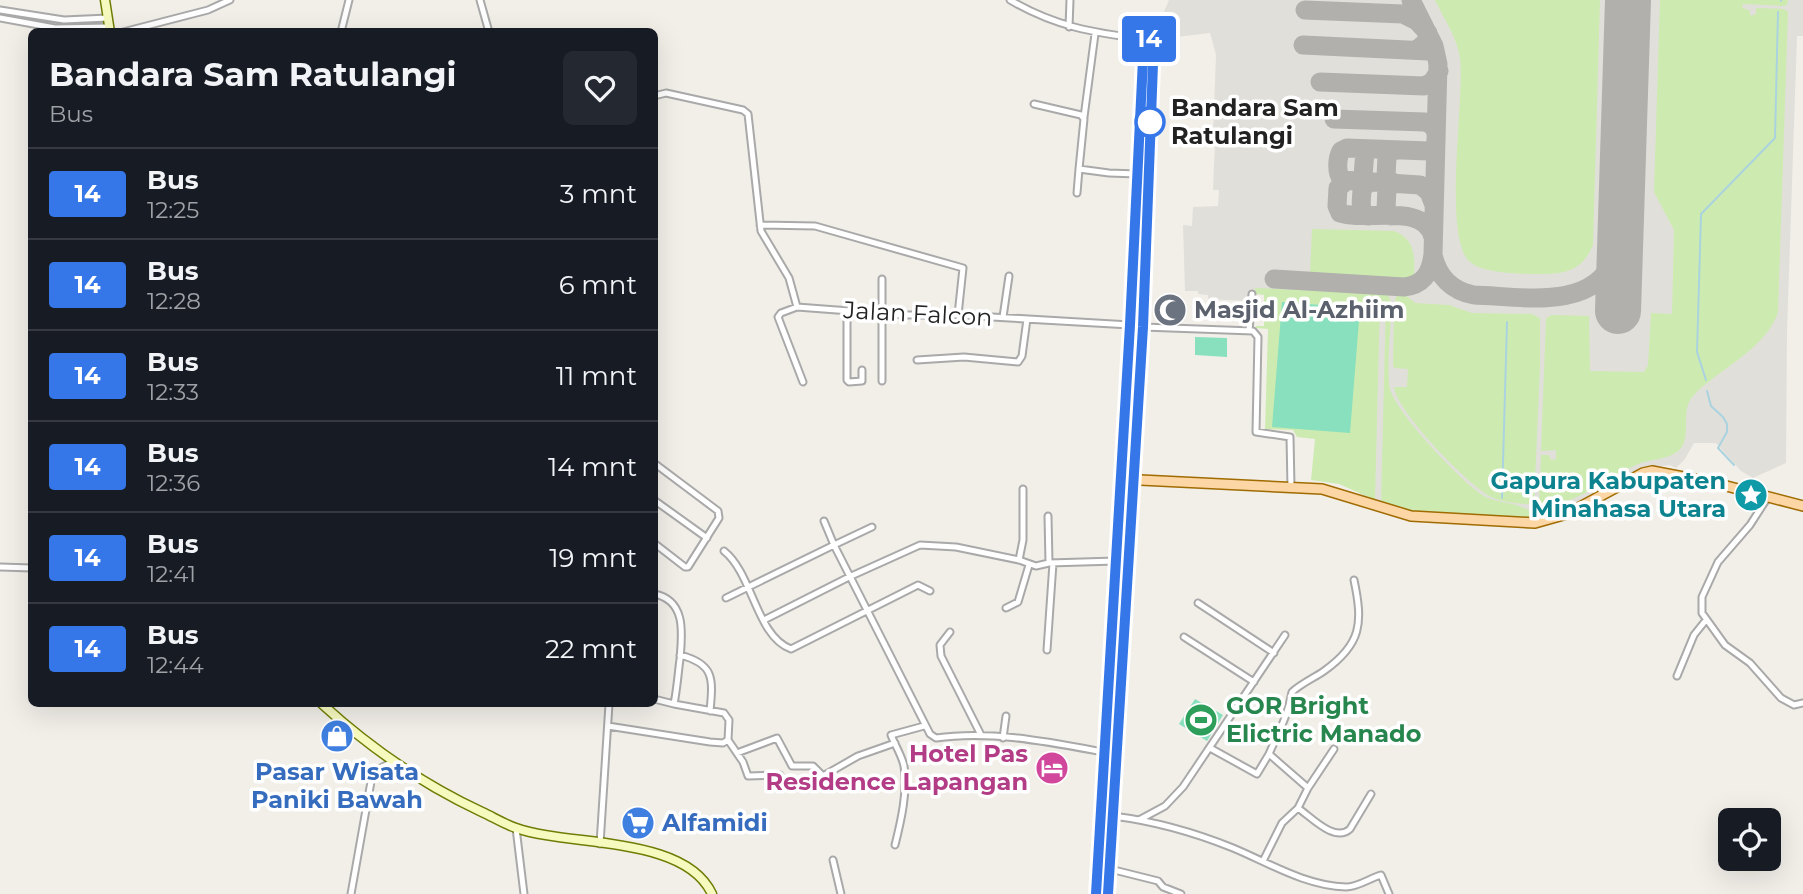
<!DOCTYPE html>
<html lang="id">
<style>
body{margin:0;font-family:Montserrat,sans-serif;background:#242831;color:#f1f3f6;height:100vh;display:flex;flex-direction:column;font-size:26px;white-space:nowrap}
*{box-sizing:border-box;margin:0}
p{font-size:23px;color:#9ea1a6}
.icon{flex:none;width:38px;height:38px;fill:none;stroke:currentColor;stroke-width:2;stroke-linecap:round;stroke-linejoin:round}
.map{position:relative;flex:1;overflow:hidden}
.drawer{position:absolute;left:28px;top:28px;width:630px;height:679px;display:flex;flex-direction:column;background:#171b24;border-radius:10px;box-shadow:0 7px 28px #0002}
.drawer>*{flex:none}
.badge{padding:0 14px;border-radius:5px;font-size:24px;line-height:46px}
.buttons{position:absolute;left:1718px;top:808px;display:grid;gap:14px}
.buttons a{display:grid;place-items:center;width:63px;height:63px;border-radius:10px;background:#171b24;box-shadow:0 7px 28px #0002;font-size:35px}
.map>.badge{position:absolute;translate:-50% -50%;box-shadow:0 0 0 4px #fff}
.round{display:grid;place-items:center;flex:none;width:74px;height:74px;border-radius:10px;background:#242831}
.head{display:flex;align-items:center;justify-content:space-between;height:119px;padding:0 21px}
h1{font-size:33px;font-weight:700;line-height:52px}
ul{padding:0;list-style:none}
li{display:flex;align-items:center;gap:21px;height:91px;padding:0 21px;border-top:2px solid #363941}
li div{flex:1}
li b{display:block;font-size:26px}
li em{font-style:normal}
li .badge{min-width:77px;font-weight:700;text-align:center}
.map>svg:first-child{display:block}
.airport{fill:#e1dfda}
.grass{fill:#cdebb0}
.pitch{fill:#88e0be}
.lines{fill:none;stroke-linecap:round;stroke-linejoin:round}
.stream{stroke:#aad3df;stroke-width:2}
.taxiway{stroke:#b1b0ac;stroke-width:19}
.runway{stroke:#b1b0ac;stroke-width:46}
.minor-casing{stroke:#a9a9a9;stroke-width:9}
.secondary-casing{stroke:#707d05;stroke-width:11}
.primary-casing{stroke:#a06b00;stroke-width:12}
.trunk-casing{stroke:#dc2a67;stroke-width:12}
.minor{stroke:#fff;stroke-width:5}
.secondary{stroke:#f7fabf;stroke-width:8}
.primary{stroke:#fcd6a4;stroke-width:9}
.trunk{stroke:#f2b4a3;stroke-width:9}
.line-casing{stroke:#fff;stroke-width:16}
.line{stroke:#3577e9;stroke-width:10}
.stop-dot{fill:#fff;stroke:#3577e9;stroke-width:3.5}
.labels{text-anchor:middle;stroke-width:7;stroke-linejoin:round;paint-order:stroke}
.stop-label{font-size:24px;font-weight:bold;fill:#222;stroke:#fff;text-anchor:start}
.worship-label{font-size:24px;font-weight:bold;fill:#5b616d;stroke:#fff;text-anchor:start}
.street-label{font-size:24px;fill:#222;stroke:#fff}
.culture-label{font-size:24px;font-weight:bold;fill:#0d838f;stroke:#fff;text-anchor:end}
.leisure-label{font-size:24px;font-weight:bold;fill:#27864d;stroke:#fff;text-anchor:start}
.hotel-label{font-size:24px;font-weight:bold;fill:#b23c85;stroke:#fff;text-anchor:end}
.shop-label{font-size:24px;font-weight:bold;fill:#366cbe;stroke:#fff}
</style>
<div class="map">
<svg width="1803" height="894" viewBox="0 0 1803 894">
<rect width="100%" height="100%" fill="#f2efe9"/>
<path class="airport" d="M1169,0H1803V36H1797L1787,331L1786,463L1753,478L1741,471L1716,443H1694L1685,459L1676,468L1670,465L1643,469L1561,513L1541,518L1540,514H1531L1530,518L1401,511L1360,494L1266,294L1250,292L1248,301L1225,300L1208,299V295L1198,294V291H1185L1183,225L1192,226L1193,207L1218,206L1219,190H1213L1215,142L1218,141L1219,138L1218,134L1213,133L1216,55L1210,33L1159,39L1157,28Z"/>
<path class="grass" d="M1435,0H1600L1593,245C1583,269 1567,274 1543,274C1525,274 1483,274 1470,262C1442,238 1465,98 1460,58C1457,37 1444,19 1435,0Z
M1660,0H1788L1787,5L1784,6L1743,4L1742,8L1749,10L1751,16L1756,14V8L1784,9L1788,12L1778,312C1770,339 1738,360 1716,376C1706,384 1695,391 1689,402C1682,417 1692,442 1677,452C1666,460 1649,459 1636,465C1605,478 1575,508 1539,504L1541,455H1549L1551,460L1556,459V450L1541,451L1546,318L1552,315L1589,316L1590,371L1644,372L1648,365L1651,313L1672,314L1674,230L1654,192Z
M1312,229L1394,231C1415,239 1415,256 1414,276L1409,279L1312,276L1310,273Z
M1255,288L1387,294L1392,303C1391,323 1386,373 1390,389C1397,414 1459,479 1481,494C1497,505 1517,501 1531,512L1532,517L1401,512L1381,503L1386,301H1380L1375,500L1339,484L1311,480L1315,439L1297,437L1293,430L1265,429L1268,329L1256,328V326H1264V295L1256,294Z
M1403,293L1415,303L1449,305L1472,313L1532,314L1540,318V366L1534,504C1520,504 1504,503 1491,497C1468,485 1397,412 1394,387H1407L1408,369L1394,368L1393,365L1394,304L1397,295Z"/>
<path class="pitch" d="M1282,302L1360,308L1350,433L1272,427Z
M1195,337L1227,338V357L1195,355Z
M1195,699L1223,715L1207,741L1179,724Z"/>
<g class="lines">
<path class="stream" d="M1781,1V0
M1706,380L1697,352L1701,214L1775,138L1778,12
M1707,391L1711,406L1723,417L1727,424V432L1718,448L1734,465
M1502,498L1507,322"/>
<path class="taxiway" d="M1305,10L1403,14L1417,21L1428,33L1426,42L1418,49
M1303,45L1428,51
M1320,82L1424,86L1432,82L1439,71
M1334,119L1425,122L1432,125L1436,132
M1345,182L1338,188L1337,206L1340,213C1367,222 1424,202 1433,237
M1434,205L1429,192L1420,185L1342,180C1336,173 1337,158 1341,151L1347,148L1429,151L1433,149L1436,143
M1368,216C1358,211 1362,199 1362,189L1369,182L1363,176L1365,151L1370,149
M1391,216L1386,211L1387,186L1393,183L1386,177L1387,156L1394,150
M1433,255C1438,277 1452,291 1474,295C1519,296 1592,312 1614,259C1618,249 1619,237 1621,226
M1274,279L1404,287C1424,285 1431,272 1433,254L1438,64L1434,46L1411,0"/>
<path class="runway" d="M1618,311L1628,0"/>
<defs>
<path id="minor" d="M480,0L489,32
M1010,0C1054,26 1093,33 1144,39
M0,10L64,20L108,18
M0,18L55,28L109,27
M1069,27L1070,0
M123,32L208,10L230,0
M341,32L349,0
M654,96L666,93L743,110L748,114L761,231L789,278L797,307
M1034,104L1081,115L1084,119L1079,169L1109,173L1137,174
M1084,117L1095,34
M1077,193L1079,169
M760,225L815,226L963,268L958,315
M882,279V381
M847,312V380L849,382L862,381V370
M1003,317L1009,276
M1143,327L1253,331L1258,337L1256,432L1290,437L1291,487
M1249,331L1252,294
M917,360L964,357L1018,362L1022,356L1027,319
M803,382L778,317L781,313L797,307L903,315H958L1130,325
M654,463L718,511L719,518L688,567H685L654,543
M1768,497L1750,525L1718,562L1702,597V613L1725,645L1750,663L1781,698L1794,705L1803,703
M654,500L707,538
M1048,516L1049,563L1116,561
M872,527L834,545L930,734L936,738C990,730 1049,742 1103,752
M724,551C753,574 756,636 791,649L918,585L930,591
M1019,560L1036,566L1049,563
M0,567L32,568
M654,594C687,600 682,635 680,659C678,674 677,689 674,704L654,699
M726,598L834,545L824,521
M1198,603L1274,653
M1006,608L1018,602L1029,565
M764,620L849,577L920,545L956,547L1019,560L1023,540V489
M950,632L940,645L941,656L981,735
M1184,637L1254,682
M1047,650L1053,563
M680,655C715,664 713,679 710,711
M1677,676L1694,635L1706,620
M608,726L710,742L723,743L728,740L729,720L724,713L674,704
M1003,738L1006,716
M728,740L743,762L748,776L780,775
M1210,748L1257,774L1269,754
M737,753L777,738L792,766H813L823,776L858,756L895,743
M1308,788L1269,754C1278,733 1288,716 1292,692C1302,683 1314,678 1324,671C1362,644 1363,623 1354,580
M1298,808C1311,817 1335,843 1350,829L1371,794
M1113,816C1153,821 1196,833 1233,848C1269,863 1306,886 1346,887C1358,887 1370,878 1381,875L1389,894
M1139,820L1165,806L1183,787L1285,635
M516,828L524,894
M600,844L609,704
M895,845C901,821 908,791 904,766C902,756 895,745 891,735L924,726
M833,860L841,894
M1263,861L1282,823L1298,808L1308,788L1334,749
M1110,869L1158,881L1163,887L1181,894
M351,894L372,776L375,771L394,761"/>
<path id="secondary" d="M105,0L110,32
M322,704C369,747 424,785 482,812C493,817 504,824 516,828C570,847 685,835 712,894"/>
<path id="primary" d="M1120,479L1322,489L1411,516L1535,523L1567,514L1643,473L1652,471L1715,483L1803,506"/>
<path id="trunk" d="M1096,894L1130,325L1144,39
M1108,894L1143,327L1154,39"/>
</defs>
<use href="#minor" class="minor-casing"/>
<use href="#secondary" class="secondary-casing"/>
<use href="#primary" class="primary-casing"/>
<use href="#trunk" class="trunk-casing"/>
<use href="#minor" class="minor"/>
<use href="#secondary" class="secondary"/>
<use href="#primary" class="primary"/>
<use href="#trunk" class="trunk"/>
</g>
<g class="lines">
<defs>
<path id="line" d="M1096,894L1130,325L1144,39L1154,38L1143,327L1108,894"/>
</defs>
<use href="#line" class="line-casing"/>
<use href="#line" class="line"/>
</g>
<defs>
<symbol id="mosque-disc" viewBox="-11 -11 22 22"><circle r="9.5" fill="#6b7280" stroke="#fff"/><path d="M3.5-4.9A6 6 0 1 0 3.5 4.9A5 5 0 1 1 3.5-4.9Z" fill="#fff"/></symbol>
<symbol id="sight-disc" viewBox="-11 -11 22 22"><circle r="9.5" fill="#0f9aa8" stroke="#fff"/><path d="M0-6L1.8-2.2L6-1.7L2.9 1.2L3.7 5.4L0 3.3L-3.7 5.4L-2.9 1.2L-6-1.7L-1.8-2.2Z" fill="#fff"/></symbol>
<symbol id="stadium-disc" viewBox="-11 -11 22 22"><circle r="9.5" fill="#2e9e5b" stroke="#fff"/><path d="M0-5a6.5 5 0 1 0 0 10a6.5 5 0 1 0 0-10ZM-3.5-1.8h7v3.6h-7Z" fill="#fff"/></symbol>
<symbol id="shop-disc" viewBox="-11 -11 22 22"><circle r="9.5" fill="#3f7fe0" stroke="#fff"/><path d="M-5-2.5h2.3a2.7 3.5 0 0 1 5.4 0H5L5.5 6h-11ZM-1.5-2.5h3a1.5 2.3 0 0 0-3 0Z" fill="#fff"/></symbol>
<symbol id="hotel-disc" viewBox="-11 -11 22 22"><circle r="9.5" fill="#d1479c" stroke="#fff"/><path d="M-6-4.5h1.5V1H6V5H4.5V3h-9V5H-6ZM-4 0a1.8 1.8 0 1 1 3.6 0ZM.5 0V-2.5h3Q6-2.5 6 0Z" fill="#fff"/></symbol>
<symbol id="supermarket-disc" viewBox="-11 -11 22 22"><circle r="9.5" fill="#3f7fe0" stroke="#fff"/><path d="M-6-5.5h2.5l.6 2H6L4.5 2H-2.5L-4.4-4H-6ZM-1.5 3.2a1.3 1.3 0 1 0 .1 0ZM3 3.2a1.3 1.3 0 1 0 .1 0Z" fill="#fff"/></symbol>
</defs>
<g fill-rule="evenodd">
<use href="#mosque-disc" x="1151" y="291" width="38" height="38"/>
<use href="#sight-disc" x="1732" y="476" width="38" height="38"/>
<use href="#stadium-disc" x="1182" y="701" width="38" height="38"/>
<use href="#shop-disc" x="318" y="717" width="38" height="38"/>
<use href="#hotel-disc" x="1033" y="749" width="38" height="38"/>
<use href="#supermarket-disc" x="619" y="804" width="38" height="38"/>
</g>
<circle class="stop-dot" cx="1150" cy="122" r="14"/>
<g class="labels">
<g class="stop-label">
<text x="1171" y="116">Bandara Sam<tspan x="1171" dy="28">Ratulangi</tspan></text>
</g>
<g class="worship-label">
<text x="1194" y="318">Masjid Al-Azhiim</text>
</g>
<g class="street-label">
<text transform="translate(918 314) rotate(3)" y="8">Jalan Falcon</text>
</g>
<g class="culture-label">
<text x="1726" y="489">Gapura Kabupaten<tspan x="1726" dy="28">Minahasa Utara</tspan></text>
</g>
<g class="leisure-label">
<text x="1226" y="714">GOR Bright<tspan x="1226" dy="28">Elictric Manado</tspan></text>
</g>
<g class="hotel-label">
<text x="1028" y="762">Hotel Pas<tspan x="1028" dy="28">Residence Lapangan</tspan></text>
</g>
<g class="shop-label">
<text x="337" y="780">Pasar Wisata<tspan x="337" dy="28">Paniki Bawah</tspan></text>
<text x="662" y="831" text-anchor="start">Alfamidi</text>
</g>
</g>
</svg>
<div class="buttons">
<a><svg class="icon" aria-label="locate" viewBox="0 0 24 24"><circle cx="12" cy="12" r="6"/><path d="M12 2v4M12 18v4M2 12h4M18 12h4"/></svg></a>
</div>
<b class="badge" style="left:1149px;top:39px;background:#3577e9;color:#fff">14</b>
<section class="drawer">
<div class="head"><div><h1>Bandara Sam Ratulangi</h1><p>Bus</p></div><a class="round"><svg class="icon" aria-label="heart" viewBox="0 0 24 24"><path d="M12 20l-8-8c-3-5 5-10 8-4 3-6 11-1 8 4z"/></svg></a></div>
<ul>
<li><span class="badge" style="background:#3577e9;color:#fff">14</span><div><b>Bus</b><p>12:25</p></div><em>3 mnt</em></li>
<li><span class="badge" style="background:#3577e9;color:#fff">14</span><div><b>Bus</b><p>12:28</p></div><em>6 mnt</em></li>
<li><span class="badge" style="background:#3577e9;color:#fff">14</span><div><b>Bus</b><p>12:33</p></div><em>11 mnt</em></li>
<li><span class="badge" style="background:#3577e9;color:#fff">14</span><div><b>Bus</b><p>12:36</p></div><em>14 mnt</em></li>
<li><span class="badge" style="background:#3577e9;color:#fff">14</span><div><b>Bus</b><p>12:41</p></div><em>19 mnt</em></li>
<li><span class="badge" style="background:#3577e9;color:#fff">14</span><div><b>Bus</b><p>12:44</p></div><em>22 mnt</em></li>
</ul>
</section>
</div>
